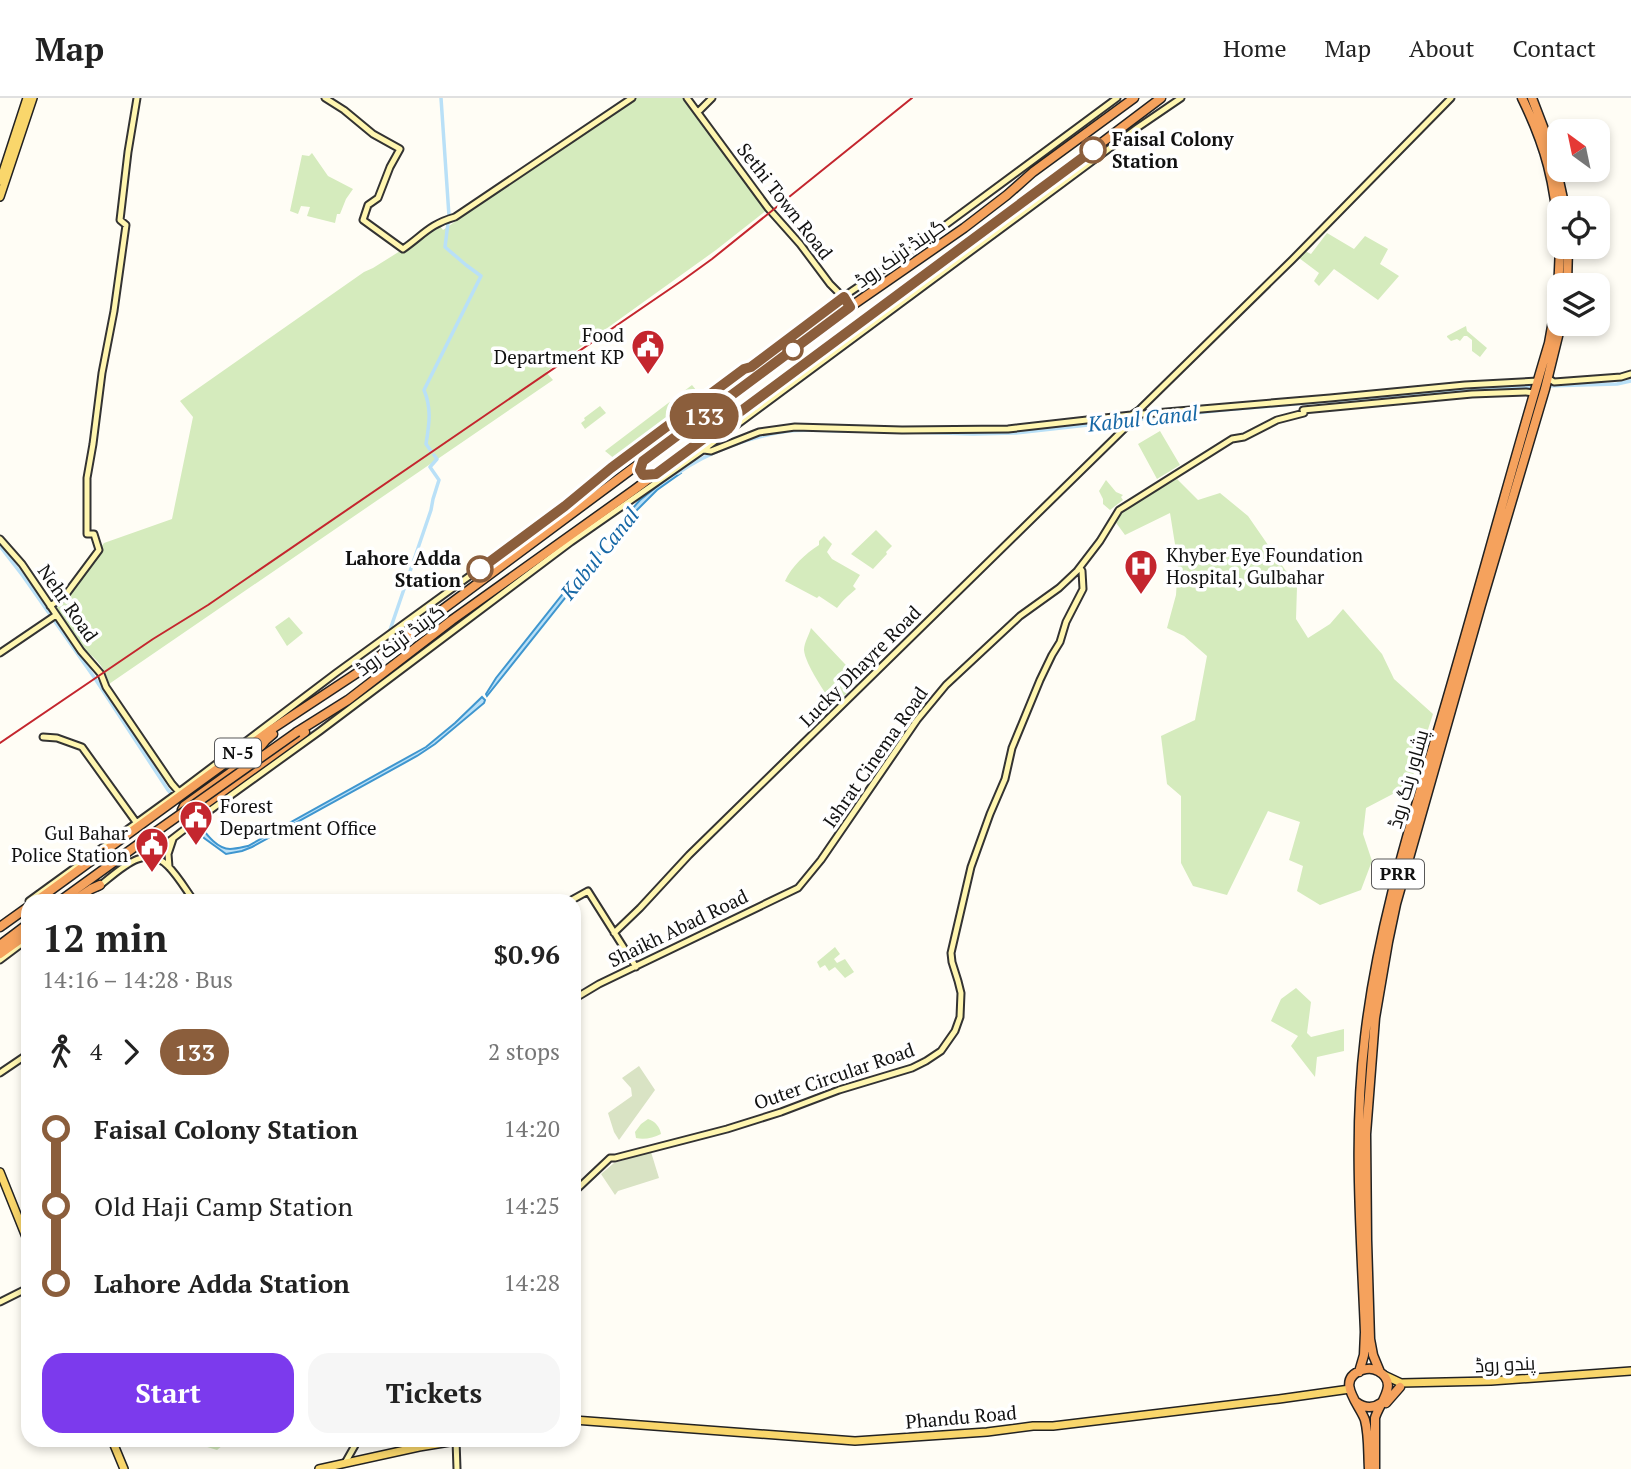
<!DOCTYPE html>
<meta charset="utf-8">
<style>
body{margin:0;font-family:"PT Serif",Cairo,serif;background:#f6f6f6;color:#222;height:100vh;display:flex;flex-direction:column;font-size:26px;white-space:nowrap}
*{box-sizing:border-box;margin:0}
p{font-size:23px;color:#767676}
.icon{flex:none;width:38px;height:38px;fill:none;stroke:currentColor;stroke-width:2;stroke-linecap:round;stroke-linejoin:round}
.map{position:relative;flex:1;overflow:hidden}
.details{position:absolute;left:21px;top:796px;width:560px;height:553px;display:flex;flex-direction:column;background:#fff;border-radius:21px;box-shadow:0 4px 10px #0003}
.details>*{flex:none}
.badge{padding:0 14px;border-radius:23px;font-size:24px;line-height:46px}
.needle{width:46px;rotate:327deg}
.fabs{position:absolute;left:1547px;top:21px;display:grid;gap:14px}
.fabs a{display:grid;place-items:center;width:63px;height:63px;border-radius:14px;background:#fff;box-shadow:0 4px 10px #0003;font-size:35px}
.map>.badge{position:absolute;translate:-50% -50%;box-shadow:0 0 0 4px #fff}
.legs{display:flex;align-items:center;gap:10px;height:77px;padding:0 21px;font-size:23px}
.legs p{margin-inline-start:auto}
.head{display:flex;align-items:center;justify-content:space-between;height:119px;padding:0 21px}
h1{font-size:38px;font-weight:800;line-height:52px}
.button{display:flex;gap:14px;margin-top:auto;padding:14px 21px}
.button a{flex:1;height:80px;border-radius:21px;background:#7c3aed;color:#fff;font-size:28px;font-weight:800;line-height:80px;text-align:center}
.button a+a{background:#f6f6f6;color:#222}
ul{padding:0 21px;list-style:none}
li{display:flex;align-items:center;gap:24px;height:77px;font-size:26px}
li i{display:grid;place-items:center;width:10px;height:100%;margin:0 9px;background:currentColor}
li i::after{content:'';width:18px;height:18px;margin:-9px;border:5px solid;border-radius:50%;background:#fff}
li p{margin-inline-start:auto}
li:first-child i{background:linear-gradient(#0000 50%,currentColor 0)}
li:last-child i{background:linear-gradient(currentColor 50%,#0000 0)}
header{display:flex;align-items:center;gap:42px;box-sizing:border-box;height:98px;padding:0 35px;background:#fff;border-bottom:2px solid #e0e0e0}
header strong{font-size:33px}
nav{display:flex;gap:38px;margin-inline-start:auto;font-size:24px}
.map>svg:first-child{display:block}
.green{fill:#d5ebbd}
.cemetery{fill:#d9e3c4}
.water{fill:#b9e0f7;stroke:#3f96cf;stroke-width:2}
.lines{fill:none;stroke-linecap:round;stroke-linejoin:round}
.canal{stroke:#b9e0f7;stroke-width:3.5}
.secondary-casing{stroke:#333;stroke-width:9}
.primary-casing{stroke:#222;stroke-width:10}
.highway-casing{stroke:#222;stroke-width:11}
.secondary{stroke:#fff6b0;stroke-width:5}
.primary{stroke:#f9d66b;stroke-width:7}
.highway{stroke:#f5a25d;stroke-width:8}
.rail{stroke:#c4262e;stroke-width:2}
.highway-bridge-casing{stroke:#222;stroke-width:11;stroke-linecap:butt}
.highway-bridge{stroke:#f5a25d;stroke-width:8}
.line-1-casing{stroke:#fff;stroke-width:16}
.line-1{stroke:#8b5e3c;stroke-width:10}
.stop-1-dot{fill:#fff;stroke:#8b5e3c;stroke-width:3.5}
.labels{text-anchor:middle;stroke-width:7;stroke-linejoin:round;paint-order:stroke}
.shield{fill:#fff;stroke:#585858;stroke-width:2}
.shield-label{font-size:18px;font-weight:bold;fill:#111}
.stop-label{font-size:19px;font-weight:bold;fill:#111;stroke:#fff;text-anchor:start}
.street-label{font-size:19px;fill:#111;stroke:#fff}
.poi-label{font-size:19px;fill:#111;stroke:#fff;text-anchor:end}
.water-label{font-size:21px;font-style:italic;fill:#1768a6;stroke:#fff}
</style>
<header>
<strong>Map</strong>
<nav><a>Home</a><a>Map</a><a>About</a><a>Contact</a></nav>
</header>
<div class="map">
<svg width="1631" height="1371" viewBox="0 0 1631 1371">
<rect width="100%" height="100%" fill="#fffdf5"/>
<path class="green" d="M633,0H686L772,108L716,152L546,274L553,282L109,586C105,571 98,561 85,553L51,508L64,498L104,445L172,421L193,319L180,303L364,174L373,170L440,128L443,132Z
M312,55L328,78L353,91L346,101L340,116H337L335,125L307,118L310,109L301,108L298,116L290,113L302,57L309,58Z
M1327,135L1354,151L1365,138L1388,151L1380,166L1399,178L1378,202L1334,171L1319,188L1314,183L1319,175L1299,160L1305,153L1311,156Z
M1466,228L1467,233L1487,250L1480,259L1472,253V242L1467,238H1464L1460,243L1457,241L1451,243L1447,239V238Z
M692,287L701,298L616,362L605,353Z
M600,308L606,315L585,331L581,325L585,322L584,320Z
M1160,333L1180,367L1157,381L1138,346Z
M1177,381L1198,402L1220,395L1248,418L1297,489L1296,521L1308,540L1330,526L1343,511L1382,556L1394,581L1433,616L1410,687L1366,710L1363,736L1372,763L1361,792L1320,807L1297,793L1303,768L1289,762L1300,724L1268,713L1227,797L1193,788L1181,765V698L1167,686L1161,638L1195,622L1207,558L1184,538L1167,530L1176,497L1178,465L1170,415L1125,437L1114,422L1129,406Z
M1106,382L1116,394L1123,397L1121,399L1123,402L1110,412L1103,406V401L1099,393Z
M876,432L892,448L886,454L887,456L873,471L851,456Z
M824,438L832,446L827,454L832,461L860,477L853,488L856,491C849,497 843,502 837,510L819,498L817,500L785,483C792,468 805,456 819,447V443Z
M289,519L303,535L287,548L275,529Z
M811,530L860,582L834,608C826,596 805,566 804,552C804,545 809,537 811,530Z
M835,849L840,856L834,861L837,865L845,861L854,874L845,880L835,869L829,873L825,867L820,870L817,864Z
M1296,890L1311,904L1307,935L1311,939L1344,931V953L1317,959L1315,979L1291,948L1298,938L1271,923L1281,901Z
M648,1021C655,1023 660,1029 661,1036C653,1040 644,1042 636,1040L635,1034L641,1026Z
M192,1342H229L217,1352L191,1344Z"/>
<path class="cemetery" d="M639,968L655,992L619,1042L614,1034L608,1015L632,998L631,990L622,980Z
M651,1054L659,1080L618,1093L615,1097L601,1076L614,1065Z"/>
<path class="water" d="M679,371L681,375L657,392L626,423L624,420L640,402Z
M596,454L600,456L487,598L486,596L496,580Z
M482,599L485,602L484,605L435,646L417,658L252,749L242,753L226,756L204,740L192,727L197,724C205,734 216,751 230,751C236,751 243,749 248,748L426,649L455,625Z"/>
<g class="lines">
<path class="canal" d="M441,0L449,118
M1546,288L1617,286L1631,283
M908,334L973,336L1016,335L1223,312L1451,293L1535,288
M431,353L426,346C429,327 432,311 424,292L481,178L466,167L445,149L448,125
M678,375C710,353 751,338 789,333C807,331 826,333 844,333
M0,448L23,478L96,582L168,692L184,710
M390,532L431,412L433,401L439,382L430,369L437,361L434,357"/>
<defs>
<path id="secondary" d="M325,0L344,12L373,36L400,51L390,69L378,100L368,107L363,122L403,151C423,137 430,126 455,119L632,0
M687,0L768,110L800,146L830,186L843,199L850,209
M698,14L712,0
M1548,280L1554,284L1621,279L1631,276
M704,352L711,353L759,334L795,329L902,332L1008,331L1131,317L1330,300L1465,287L1538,283
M0,441L22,466L81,553L101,576L106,589L172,686L179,694
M50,508L64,499L99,452L94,436H87V380L93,346L102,275L114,213L126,127L120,122L128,54L137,0
M0,555L56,517
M43,639L57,640L82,649L136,724
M153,758L159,751L198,721L320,633L571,444L703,352L1137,30L1181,0
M169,769L168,756L173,741
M98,789C118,774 144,744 168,768C178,778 186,792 194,803
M29,803L179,694L336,575L537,429L611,370L744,271L751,269L843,199L909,154L1117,0
M570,803L588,793L636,869
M614,835L640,810L689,757L1128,327L1130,318L1139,312L1292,162L1451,0
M0,862L28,841
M574,901L599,886L798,790L821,762L917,622L946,587L1020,518L1059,490L1077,473L1100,443L1119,412L1232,341L1244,339L1277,322L1304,315L1303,312L1472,296L1526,294L1534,295
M0,975L28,956
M574,1094L610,1060H615L727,1031L781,1014L839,992L912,970L926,963L941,953L955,933L960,919L961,895L958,883L952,864L951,855L971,769L990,716L1005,681L1012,650L1040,582L1052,557L1060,544L1066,524L1083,491L1082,473L1080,470
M0,1204L28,1190
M456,1342L457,1371
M345,1365L358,1342"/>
<path id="primary" d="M0,83L27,0
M0,99L33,0
M0,1074L28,1144
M1384,1277L1401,1285L1491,1283L1631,1273
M574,1322L855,1343L987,1334L1033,1328H1053L1279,1301L1350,1291
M112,1342L124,1371
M319,1371L419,1349L462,1342"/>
<path id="highway" d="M1522,0C1546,49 1555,85 1559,140
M1532,0L1553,55L1565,110
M1567,187L1568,149
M297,634L348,602L452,522L634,392L860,223L1014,111L1161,0
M273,636L266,642L252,659L184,708L182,712L187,718L193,715L305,634
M36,803L272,631L357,575L850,209L964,130L1007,97L1033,74L1134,0
M60,803L147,740
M73,803L91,791L100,787
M0,829L28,809
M0,847L28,826
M0,856L28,836
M1359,1274L1364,1257L1365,1234C1361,1135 1353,1037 1365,939C1378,825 1414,715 1446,605C1481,485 1513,365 1549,245L1558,195L1560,149
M1380,1274L1373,1257L1370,1241L1367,1142L1366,1036L1375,920L1388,844L1396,806L1481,507L1545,291L1561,226
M1356,1304C1364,1310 1373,1311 1381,1305
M1386,1305L1400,1289
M1369,1371C1368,1355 1369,1337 1365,1322C1360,1307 1334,1282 1362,1272C1368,1270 1373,1270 1378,1273C1400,1285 1379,1305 1375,1320V1371"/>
</defs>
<use href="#secondary" class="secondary-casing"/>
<use href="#primary" class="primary-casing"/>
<use href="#highway" class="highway-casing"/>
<use href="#secondary" class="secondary"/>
<use href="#primary" class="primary"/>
<use href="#highway" class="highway"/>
<path class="rail" d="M0,645L153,541L208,507L683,182L712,161L912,0"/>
<defs>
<path id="highway-bridge" d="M147,740L297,634"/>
</defs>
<use href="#highway-bridge" class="highway-bridge-casing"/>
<use href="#highway-bridge" class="highway-bridge"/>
</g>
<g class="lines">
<defs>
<path id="line-1" d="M480,471L565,408L611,370L744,271L751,269L844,199L850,209L643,363L640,372L643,377L656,376L1093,52"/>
</defs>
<use href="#line-1" class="line-1-casing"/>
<use href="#line-1" class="line-1"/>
</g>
<defs>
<symbol id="civic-pin" viewBox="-11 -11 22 30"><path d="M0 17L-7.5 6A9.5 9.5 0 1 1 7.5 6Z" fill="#c4262e" stroke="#fff"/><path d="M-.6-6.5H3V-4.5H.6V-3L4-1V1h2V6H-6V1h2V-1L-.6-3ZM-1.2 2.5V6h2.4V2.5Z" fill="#fff"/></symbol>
<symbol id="hospital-pin" viewBox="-11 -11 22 30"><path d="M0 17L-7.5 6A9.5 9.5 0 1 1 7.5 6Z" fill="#c4262e" stroke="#fff"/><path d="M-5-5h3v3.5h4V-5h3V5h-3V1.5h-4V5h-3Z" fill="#fff"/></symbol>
</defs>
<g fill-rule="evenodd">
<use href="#civic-pin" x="629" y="229" width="38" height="52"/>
<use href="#hospital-pin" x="1122" y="449" width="38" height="52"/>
<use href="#civic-pin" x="177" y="700" width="38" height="52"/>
<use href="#civic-pin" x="133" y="727" width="38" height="52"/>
</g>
<g class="stop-1-dot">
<circle cx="1093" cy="52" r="12"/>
<circle cx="793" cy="252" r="9"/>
<circle cx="480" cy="471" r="12"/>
</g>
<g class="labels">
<g class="shield">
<rect x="215" y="640.5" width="46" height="29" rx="5"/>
<rect x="1372" y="761.5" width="52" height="29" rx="5"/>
</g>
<g class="shield-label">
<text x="238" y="661">N-5</text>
<text x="1398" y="782">PRR</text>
</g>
<g class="stop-label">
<text x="1112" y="48">Faisal Colony<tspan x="1112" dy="22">Station</tspan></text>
<text x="461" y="467" text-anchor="end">Lahore Adda<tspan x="461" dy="22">Station</tspan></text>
</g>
<g class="street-label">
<text transform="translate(785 103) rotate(52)" y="7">Sethi Town Road</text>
<text transform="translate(900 155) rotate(-35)" y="7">گرینڈ ٹرنک روڈ</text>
<text transform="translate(68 505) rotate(55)" y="7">Nehr Road</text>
<text transform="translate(400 542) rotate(-37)" y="7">گرینڈ ٹرنک روڈ</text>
<text transform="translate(860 568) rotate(-45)" y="7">Lucky Dhayre Road</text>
<text transform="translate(875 659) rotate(-55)" y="7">Ishrat Cinema Road</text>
<text transform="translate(1408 681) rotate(-74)" y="7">پشاور رنگ روڈ</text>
<text transform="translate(678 830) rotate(-26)" y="7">Shaikh Abad Road</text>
<text transform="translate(834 978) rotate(-19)" y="7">Outer Circular Road</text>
<text transform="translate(1505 1266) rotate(-3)" y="7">پندو روڈ</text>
<text transform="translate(961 1319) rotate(-5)" y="7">Phandu Road</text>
</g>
<g class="poi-label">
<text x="624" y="244">Food<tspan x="624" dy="22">Department KP</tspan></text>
<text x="1166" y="464" text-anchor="start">Khyber Eye Foundation<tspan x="1166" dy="22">Hospital, Gulbahar</tspan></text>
<text x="220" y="715" text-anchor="start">Forest<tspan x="220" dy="22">Department Office</tspan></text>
<text x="128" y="742">Gul Bahar<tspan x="128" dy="22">Police Station</tspan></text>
</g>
<g class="water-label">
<text transform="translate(1143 321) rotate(-6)" y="7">Kabul Canal</text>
<text transform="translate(600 456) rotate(-51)" y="7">Kabul Canal</text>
</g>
</g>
</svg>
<div class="fabs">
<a><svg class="needle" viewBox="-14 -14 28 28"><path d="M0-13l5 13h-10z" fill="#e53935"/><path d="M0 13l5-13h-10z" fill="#767676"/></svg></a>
<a><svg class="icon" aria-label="locate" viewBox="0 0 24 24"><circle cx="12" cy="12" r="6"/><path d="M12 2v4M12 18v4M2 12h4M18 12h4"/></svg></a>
<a><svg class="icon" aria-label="layers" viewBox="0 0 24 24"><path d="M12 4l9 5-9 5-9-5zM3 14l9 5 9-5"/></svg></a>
</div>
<b class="badge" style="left:704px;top:318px;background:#8b5e3c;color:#fff">133</b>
<section class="details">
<div class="head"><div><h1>12 min</h1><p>14:16 – 14:28 · Bus</p></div><b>$0.96</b></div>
<div class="legs"><svg class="icon" aria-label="walk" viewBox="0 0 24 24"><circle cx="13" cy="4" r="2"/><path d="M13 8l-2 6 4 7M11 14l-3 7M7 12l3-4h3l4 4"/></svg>4<svg class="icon" aria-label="forward" viewBox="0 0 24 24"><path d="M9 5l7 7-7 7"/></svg><b class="badge" style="background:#8b5e3c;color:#fff">133</b><p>2 stops</p></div>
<ul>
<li><i style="color:#8b5e3c"></i><b>Faisal Colony Station</b><p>14:20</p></li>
<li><i style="color:#8b5e3c"></i><span>Old Haji Camp Station</span><p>14:25</p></li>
<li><i style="color:#8b5e3c"></i><b>Lahore Adda Station</b><p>14:28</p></li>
</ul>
<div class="button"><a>Start</a><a>Tickets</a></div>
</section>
</div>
